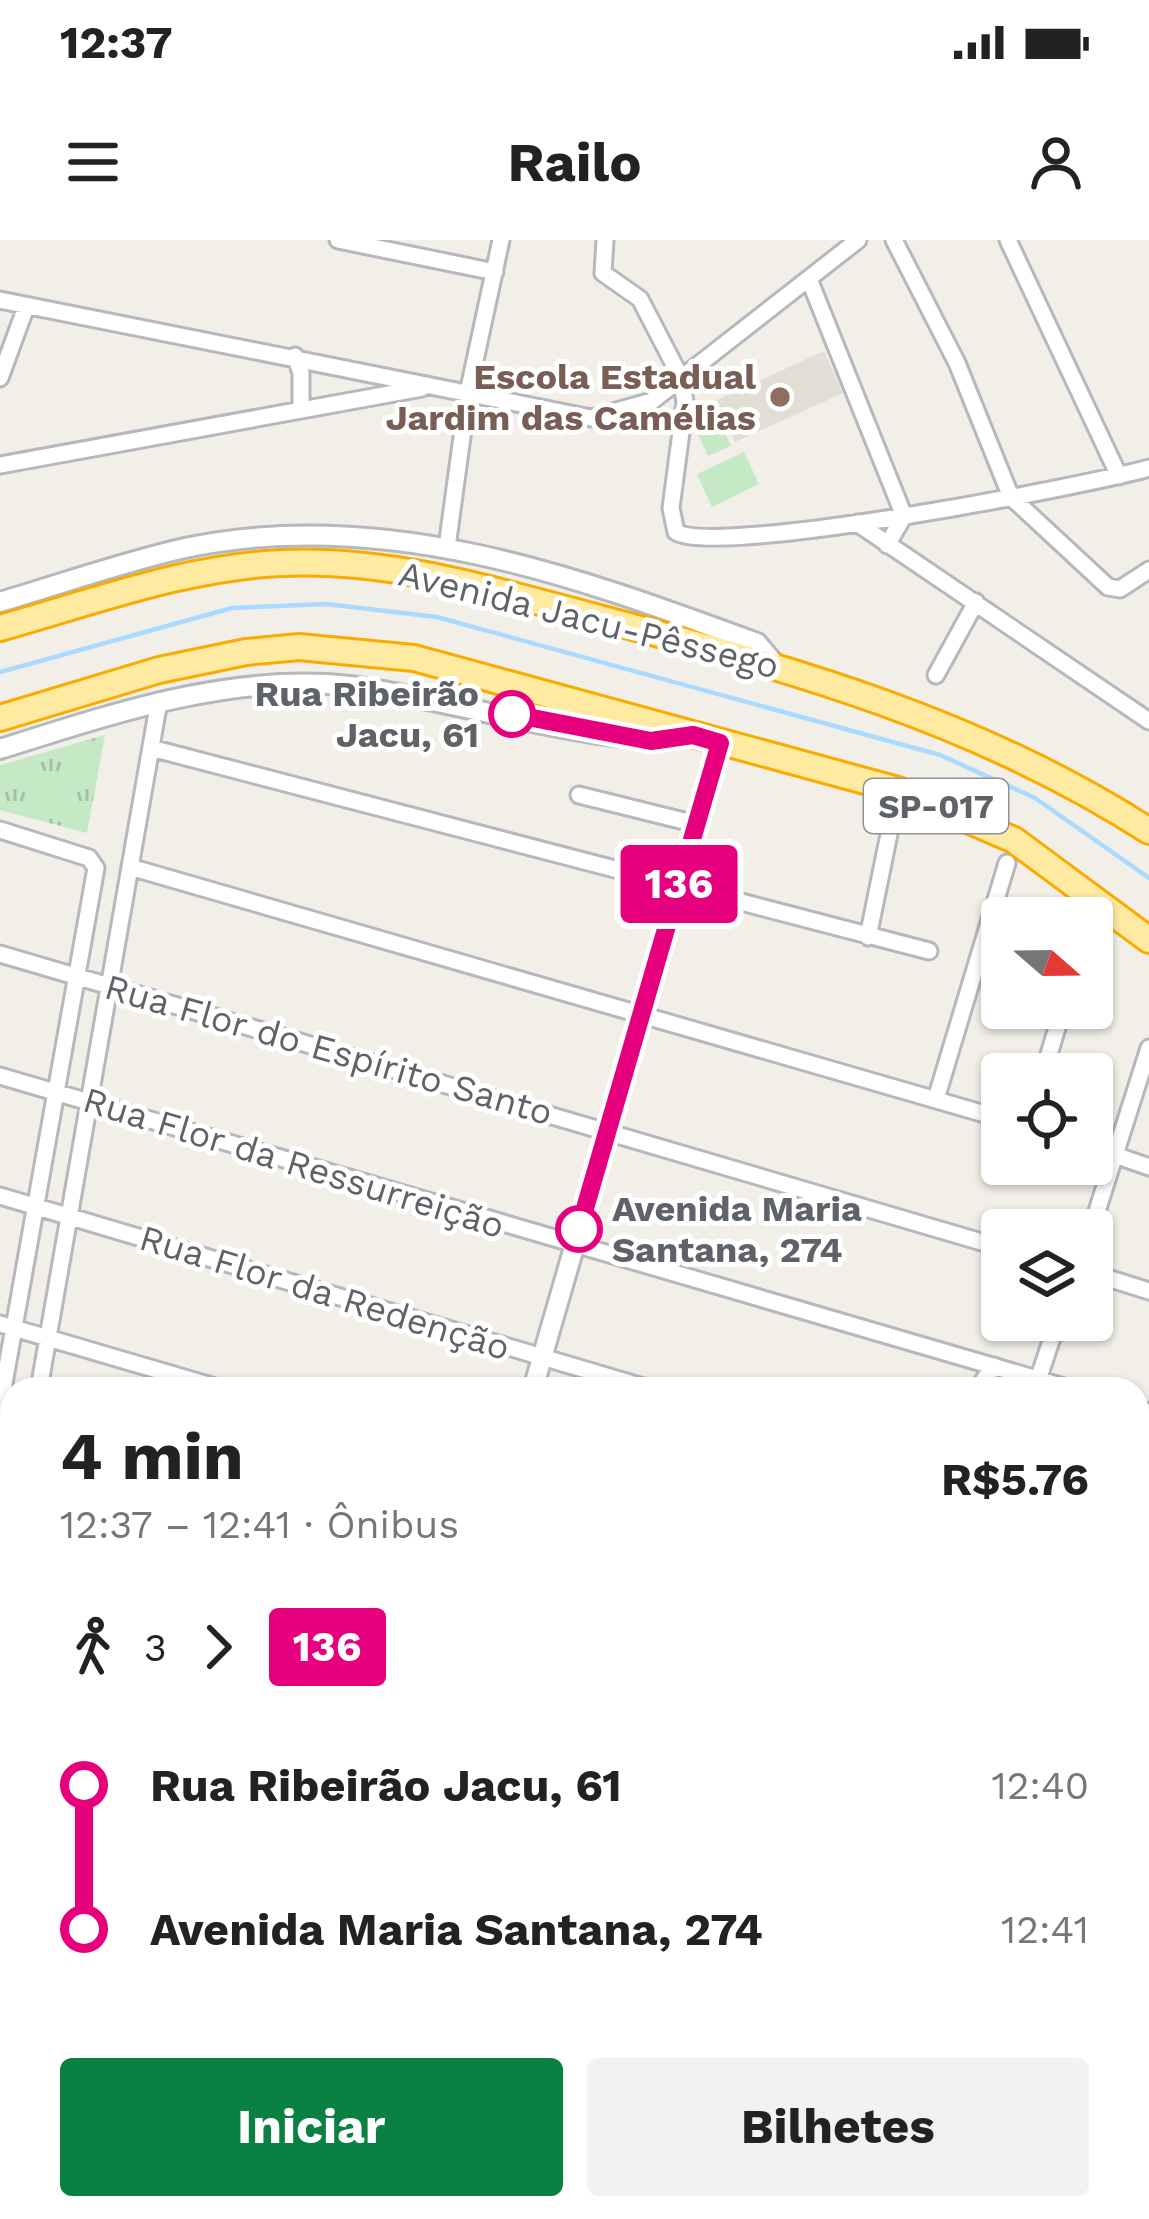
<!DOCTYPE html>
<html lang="pt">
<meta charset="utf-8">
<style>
body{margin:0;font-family:"Work Sans",sans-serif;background:#f2f2f2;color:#222;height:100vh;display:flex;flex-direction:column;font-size:45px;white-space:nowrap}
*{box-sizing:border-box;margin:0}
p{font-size:39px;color:#767676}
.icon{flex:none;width:66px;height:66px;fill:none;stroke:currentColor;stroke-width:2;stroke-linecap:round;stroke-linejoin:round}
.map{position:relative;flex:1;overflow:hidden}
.panel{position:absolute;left:0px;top:1137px;width:1149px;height:843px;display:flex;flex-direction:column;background:#fff;border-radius:36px 36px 0 0;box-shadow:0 3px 9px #0004}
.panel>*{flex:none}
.badge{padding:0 24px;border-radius:9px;font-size:42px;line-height:78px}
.needle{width:78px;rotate:110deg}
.fabs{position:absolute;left:981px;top:657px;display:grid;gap:24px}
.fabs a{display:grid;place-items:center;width:132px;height:132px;border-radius:12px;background:#fff;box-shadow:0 3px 9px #0004;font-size:60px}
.map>.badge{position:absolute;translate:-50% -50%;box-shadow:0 0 0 6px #fff}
.legs{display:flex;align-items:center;gap:18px;height:132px;padding:0 60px;font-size:39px}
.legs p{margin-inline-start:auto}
.head{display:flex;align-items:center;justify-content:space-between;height:204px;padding:0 60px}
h1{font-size:66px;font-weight:700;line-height:90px}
.action{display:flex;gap:24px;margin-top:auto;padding:24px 60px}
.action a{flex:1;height:138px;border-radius:12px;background:#0b8043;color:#fff;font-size:48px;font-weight:700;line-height:138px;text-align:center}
.action a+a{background:#f2f2f2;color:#222}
ul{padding:0 60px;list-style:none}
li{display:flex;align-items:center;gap:42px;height:144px;font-size:45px}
li i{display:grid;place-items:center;width:18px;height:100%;margin:0 15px;background:currentColor}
li i::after{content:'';width:30px;height:30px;margin:-15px;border:9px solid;border-radius:50%;background:#fff}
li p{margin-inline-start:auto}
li:first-child i{background:linear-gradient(#0000 50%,currentColor 0)}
li:last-child i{background:linear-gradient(currentColor 50%,#0000 0)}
.status{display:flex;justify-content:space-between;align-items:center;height:84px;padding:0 60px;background:#fff;direction:ltr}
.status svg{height:33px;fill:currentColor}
header{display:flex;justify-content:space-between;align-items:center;height:156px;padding:0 60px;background:#fff;font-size:54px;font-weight:700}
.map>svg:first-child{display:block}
.education{fill:#e1ded6}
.grass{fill:#c5e8c5}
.park{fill:url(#park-tufts)}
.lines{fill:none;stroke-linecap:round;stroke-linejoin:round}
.stream{stroke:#aadaff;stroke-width:4.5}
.minor-casing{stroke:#b5b8bc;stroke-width:21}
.tertiary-casing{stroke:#b5b8bc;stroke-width:24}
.trunk-casing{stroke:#f9ab00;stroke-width:30}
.minor{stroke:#fff;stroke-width:15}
.tertiary{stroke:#fff;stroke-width:18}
.trunk{stroke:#feeaa1;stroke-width:24}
.line-1-casing{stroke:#fff;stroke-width:27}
.line-1{stroke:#e6007e;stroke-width:18}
.education-dot{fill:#8d6e63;stroke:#fff;stroke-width:4.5}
.stop-1-dot{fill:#fff;stroke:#e6007e;stroke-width:6}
.labels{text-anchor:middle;stroke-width:10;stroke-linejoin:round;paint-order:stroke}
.shield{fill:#fff;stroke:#8f9295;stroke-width:3}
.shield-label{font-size:33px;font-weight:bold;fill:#5f6368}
.education-label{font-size:36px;font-weight:bold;fill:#785e54;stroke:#fff;text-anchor:end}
.street-label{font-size:36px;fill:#5f6368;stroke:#fff}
.stop-label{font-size:36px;font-weight:bold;fill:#5f6368;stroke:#fff;text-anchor:end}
</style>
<div class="status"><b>12:37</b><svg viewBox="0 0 49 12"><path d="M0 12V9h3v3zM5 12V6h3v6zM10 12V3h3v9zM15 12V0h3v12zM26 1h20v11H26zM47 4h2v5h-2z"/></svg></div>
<header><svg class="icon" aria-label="menu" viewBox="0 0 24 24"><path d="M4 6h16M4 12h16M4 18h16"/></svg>Railo<svg class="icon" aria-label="person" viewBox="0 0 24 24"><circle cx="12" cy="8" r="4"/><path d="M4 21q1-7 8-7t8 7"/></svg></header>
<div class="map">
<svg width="1149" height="1979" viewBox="0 0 1149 1979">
<defs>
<pattern id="park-tufts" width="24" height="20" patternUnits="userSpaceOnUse" patternTransform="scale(3)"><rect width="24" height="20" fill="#c5e8c5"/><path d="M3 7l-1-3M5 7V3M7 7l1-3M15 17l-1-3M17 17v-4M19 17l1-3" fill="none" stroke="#a3c0a4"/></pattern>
</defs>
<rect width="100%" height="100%" fill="#f1efe8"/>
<path class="education" d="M824,111L843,153L735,202L717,160Z"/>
<path class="grass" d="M715,171L731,206L708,216L692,181Z
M744,212L759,244L712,267L697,234Z"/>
<path class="park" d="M105,495L87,593L0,570V525Z"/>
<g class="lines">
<path class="stream" d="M0,432L232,368L326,364L437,377L940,515L1035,558L1149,638"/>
<defs>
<path id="minor" d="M338,0L495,32
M605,0L603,33L640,59L681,138L685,162L671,268L676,292C718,317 1085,246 1149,228
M894,0L957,123L1011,257L1108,347L1120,349L1149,330
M1008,0L1119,236
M809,39L904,276L887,305
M0,60L591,178L652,161L858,0
M295,116L301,133V170
M0,138L26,67
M0,225L422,148
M857,283L1149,481
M447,307L468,153L501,0
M936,435L976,362
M151,508L929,711
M579,555L696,584
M0,590L89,618L96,628L0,1166
M130,627L1002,879
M868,697L898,550
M0,714L1002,1008
M1043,834L1063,768
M0,836L1071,1149
M936,859L1007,623
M1092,907L1149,927
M0,956L650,1149
M1091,990L1149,808
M1092,1033L1149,1051
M0,1084L222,1149
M1036,1146L1058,1080
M39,1149L159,461
M977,1149L994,1126
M1137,1169L1149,1172
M0,1207L12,1211
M1137,1311L1149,1314
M0,1322L12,1297
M0,1401L12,1405
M1137,1412L1149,1375
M0,1496L12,1467
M0,1584L12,1587
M0,1659L12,1629
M1137,1674L1149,1664
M1137,1929L1149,1936
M0,1960L12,1932
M577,1968L598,1979
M831,1968L853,1979
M120,1979L124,1968
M527,1979L530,1968
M648,1979L652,1968
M898,1979L902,1968"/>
<path id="tertiary" d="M0,362C61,344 123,322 185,308C384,266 575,336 757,403L773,422
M0,509C112,474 230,433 350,446C430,454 631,516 693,495
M533,1149L720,503
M284,1979L287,1968"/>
<path id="trunk" d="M0,388C93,362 185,327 282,323C392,318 497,351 603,379C795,430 980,482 1149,591
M0,478L159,430L246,412L299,407L414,418L898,550L1014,600L1149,700"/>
</defs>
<use href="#minor" class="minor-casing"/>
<use href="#tertiary" class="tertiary-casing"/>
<use href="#trunk" class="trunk-casing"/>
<use href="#minor" class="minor"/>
<use href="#tertiary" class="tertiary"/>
<use href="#trunk" class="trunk"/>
</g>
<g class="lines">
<defs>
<path id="line-1" d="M512,474L651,501L693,495L720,503L579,989"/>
</defs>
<use href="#line-1" class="line-1-casing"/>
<use href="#line-1" class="line-1"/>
</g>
<circle class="education-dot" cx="780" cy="157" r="12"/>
<g class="stop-1-dot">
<circle cx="512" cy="474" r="21"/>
<circle cx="579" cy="989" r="21"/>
</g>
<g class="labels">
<rect class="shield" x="864" y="539" width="144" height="54" rx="9"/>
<g class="shield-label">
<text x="936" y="578">SP-017</text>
</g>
<g class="education-label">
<text x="756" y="149">Escola Estadual<tspan x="756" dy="41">Jardim das Camélias</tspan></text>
</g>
<g class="street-label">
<text transform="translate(589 379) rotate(14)" y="13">Avenida Jacu-Pêssego</text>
<text transform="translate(329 809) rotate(16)" y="13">Rua Flor do Espírito Santo</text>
<text transform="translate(294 922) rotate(17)" y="13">Rua Flor da Ressurreição</text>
<text transform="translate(325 1052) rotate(17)" y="13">Rua Flor da Redenção</text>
</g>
<g class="stop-label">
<text x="479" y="466">Rua Ribeirão<tspan x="479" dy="41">Jacu, 61</tspan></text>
<text x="612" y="981" text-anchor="start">Avenida Maria<tspan x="612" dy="41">Santana, 274</tspan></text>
</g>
</g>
</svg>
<div class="fabs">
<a><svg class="needle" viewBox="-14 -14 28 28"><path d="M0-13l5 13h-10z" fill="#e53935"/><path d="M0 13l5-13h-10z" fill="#767676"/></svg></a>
<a><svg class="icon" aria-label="locate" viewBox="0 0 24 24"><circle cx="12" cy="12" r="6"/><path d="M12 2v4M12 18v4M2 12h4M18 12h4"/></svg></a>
<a><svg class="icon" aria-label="layers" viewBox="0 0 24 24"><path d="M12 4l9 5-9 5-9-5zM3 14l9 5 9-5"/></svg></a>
</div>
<b class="badge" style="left:679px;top:644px;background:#e6007e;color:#fff">136</b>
<section class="panel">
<div class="head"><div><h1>4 min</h1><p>12:37 – 12:41 · Ônibus</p></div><b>R$5.76</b></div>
<div class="legs"><svg class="icon" aria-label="walk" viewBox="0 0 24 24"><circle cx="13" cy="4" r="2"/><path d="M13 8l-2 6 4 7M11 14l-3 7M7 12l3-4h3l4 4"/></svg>3<svg class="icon" aria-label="forward" viewBox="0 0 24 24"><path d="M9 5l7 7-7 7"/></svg><b class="badge" style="background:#e6007e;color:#fff">136</b></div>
<ul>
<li><i style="color:#e6007e"></i><b>Rua Ribeirão Jacu, 61</b><p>12:40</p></li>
<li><i style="color:#e6007e"></i><b>Avenida Maria Santana, 274</b><p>12:41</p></li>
</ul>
<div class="action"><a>Iniciar</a><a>Bilhetes</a></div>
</section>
</div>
